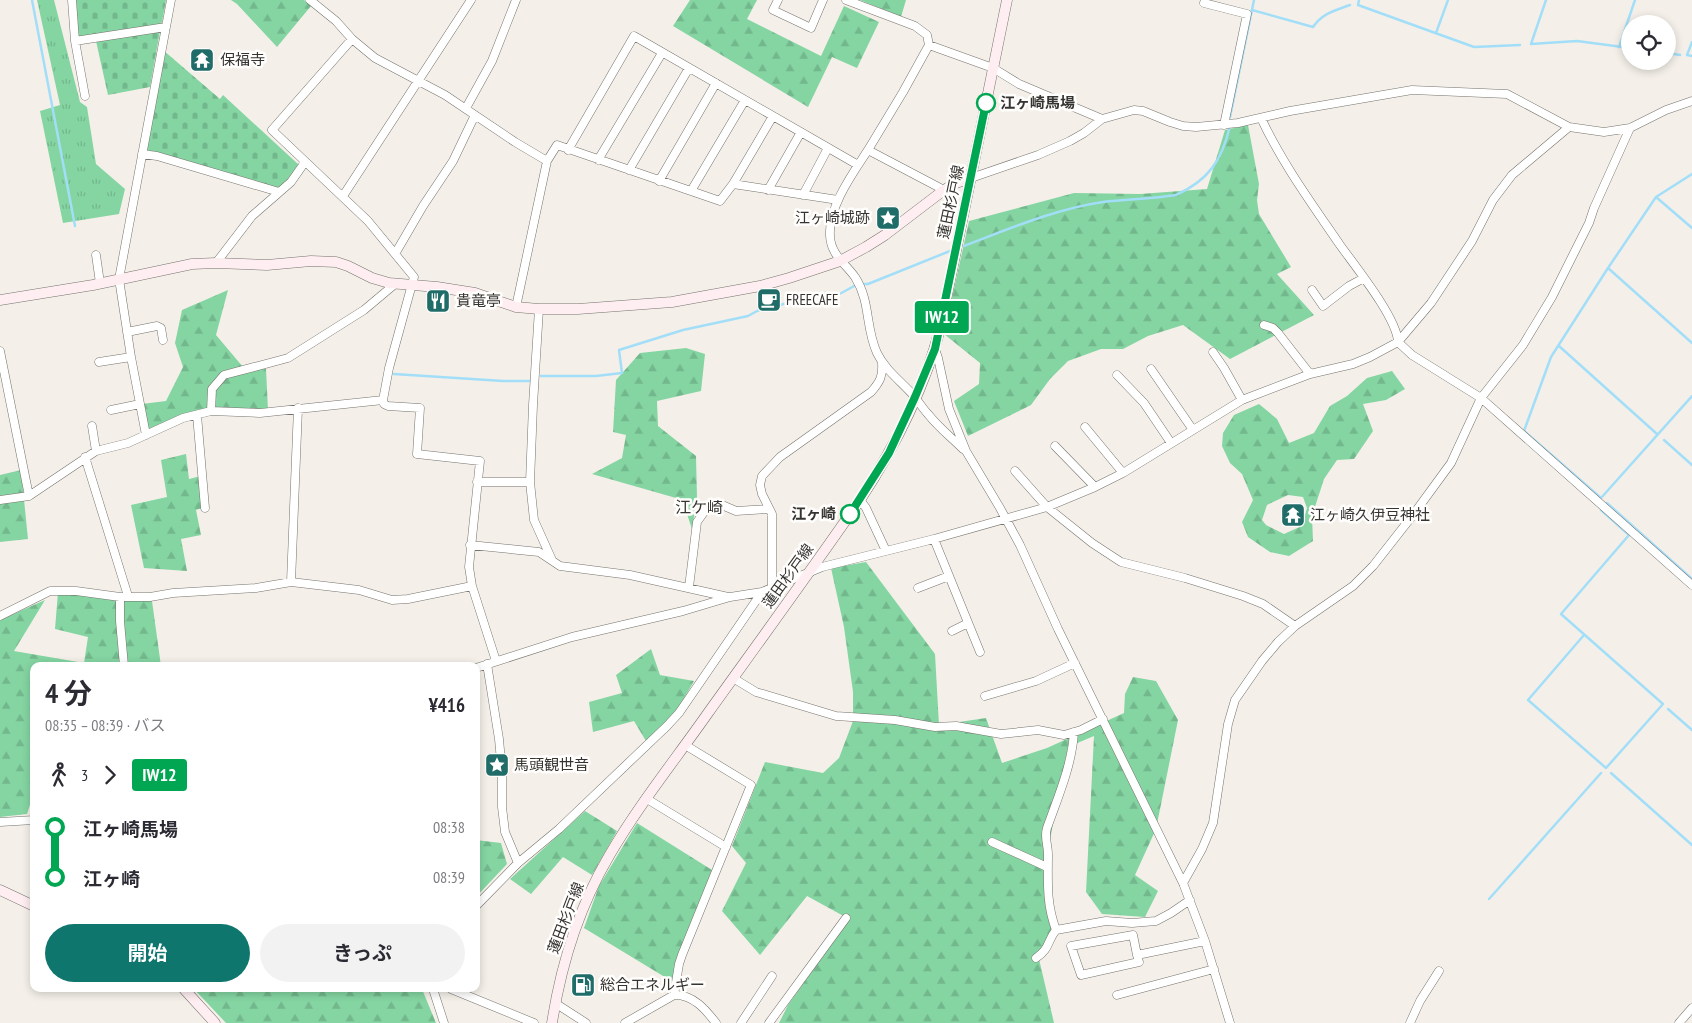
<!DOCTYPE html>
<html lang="ja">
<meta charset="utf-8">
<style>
body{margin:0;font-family:"PT Sans Narrow","Noto Sans JP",sans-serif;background:#f2f2f3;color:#2b2b33;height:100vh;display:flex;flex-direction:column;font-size:19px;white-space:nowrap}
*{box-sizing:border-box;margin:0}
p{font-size:16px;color:#7c7c81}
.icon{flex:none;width:28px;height:28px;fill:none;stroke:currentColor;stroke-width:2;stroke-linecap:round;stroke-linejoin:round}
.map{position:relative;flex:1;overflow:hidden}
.sheet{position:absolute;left:30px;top:662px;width:450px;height:330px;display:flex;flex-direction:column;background:#fff;border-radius:10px;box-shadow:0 2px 8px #0003}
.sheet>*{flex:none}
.badge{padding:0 10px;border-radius:4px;font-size:18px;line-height:32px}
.buttons{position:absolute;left:1621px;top:15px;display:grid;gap:10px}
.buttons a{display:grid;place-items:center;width:55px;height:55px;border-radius:50%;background:#fff;box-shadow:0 2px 8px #0003;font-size:25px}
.map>.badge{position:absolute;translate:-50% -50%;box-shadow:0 0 0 2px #fff}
.legs{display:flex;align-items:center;gap:8px;height:55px;padding:0 15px;font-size:16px}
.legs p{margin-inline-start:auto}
.summary{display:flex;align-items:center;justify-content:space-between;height:85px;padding:0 15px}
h1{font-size:28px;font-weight:700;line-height:38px}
.action{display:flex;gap:10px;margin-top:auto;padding:10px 15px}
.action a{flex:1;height:58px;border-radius:30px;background:#0f766e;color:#fff;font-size:20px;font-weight:700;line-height:58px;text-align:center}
.action a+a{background:#f2f2f3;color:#2b2b33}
ul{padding:0 15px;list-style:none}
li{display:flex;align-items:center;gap:18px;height:50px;font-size:19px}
li i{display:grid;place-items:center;width:8px;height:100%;margin:0 6px;background:currentColor}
li i::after{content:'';width:12px;height:12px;margin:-6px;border:4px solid;border-radius:50%;background:#fff}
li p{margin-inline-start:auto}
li:first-child i{background:linear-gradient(#0000 50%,currentColor 0)}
li:last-child i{background:linear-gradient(currentColor 50%,#0000 0)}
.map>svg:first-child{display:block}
.grass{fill:url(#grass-tufts)}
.forest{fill:url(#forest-firs);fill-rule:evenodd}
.cemetery{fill:url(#cemetery-stones)}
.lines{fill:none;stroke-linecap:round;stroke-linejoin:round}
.stream{stroke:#a3def8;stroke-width:2.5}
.street-casing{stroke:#76736d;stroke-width:9}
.secondary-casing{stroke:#76736d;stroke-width:11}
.street{stroke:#fff;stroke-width:8}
.secondary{stroke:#feeef1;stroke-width:10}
.line-1-casing{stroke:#fff;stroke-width:11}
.line-1{stroke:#00a651;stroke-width:8}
.stop-1-dot{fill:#fff;stroke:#00a651;stroke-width:2.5}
.labels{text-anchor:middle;stroke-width:5;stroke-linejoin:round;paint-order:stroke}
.poi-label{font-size:15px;fill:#353431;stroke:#fffefd;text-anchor:start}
.stop-label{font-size:15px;font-weight:bold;fill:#353431;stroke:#fffefd;text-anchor:start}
.street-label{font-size:15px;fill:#353431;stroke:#fffefd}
.neighbourhood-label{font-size:16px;fill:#353431;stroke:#fffefd}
</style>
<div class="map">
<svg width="1692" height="1023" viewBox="0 0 1692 1023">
<defs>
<pattern id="grass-tufts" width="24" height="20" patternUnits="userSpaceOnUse" patternTransform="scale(1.25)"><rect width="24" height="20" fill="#84d5a2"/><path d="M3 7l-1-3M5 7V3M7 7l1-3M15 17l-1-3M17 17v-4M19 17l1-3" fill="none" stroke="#73b78c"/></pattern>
<pattern id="forest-firs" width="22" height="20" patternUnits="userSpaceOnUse" patternTransform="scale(1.25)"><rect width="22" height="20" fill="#84d5a2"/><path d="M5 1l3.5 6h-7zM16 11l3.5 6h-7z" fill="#73b78c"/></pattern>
<pattern id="cemetery-stones" width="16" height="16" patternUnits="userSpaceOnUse" patternTransform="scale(1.25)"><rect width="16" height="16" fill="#84d5a2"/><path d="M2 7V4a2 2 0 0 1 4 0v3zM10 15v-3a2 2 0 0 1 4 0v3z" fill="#73b78c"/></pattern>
</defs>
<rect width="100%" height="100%" fill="#f4f0e9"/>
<path class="grass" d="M37,0H54L80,102L87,107L96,164L125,189L119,214L63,223L40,111L60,105Z"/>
<path class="forest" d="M231,0H304L311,6L277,47L237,4Z
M690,0H757L747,19L821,56L844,6L879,22L857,68L832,57L808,107L673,26Z
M860,0H906L901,17Z
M1248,125L1259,184L1257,200L1259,214L1291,267L1277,274L1314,315L1230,359L1183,325L1148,336L1123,349H1101L1068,361L1050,379L1031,405L968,436L954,401L979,384L980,363L944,334L969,221L1074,193L1140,194L1207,189L1225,130Z
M228,290L216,335L243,367L266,369L268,410L215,409L182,414L147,431L142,404L166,401L183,367L175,343L182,310Z
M686,348L705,354L701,391L657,401L658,426L696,456L697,498L692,529L687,514L676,498L592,474L622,458L626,435L613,432L616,380L640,353Z
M1392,371L1405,389L1386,400L1363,404L1373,431L1354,459L1337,460L1324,479L1312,516L1313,541L1289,556L1270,552L1248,537L1242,522L1253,500L1242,474L1230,463L1222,446L1223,433L1234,415L1259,404L1277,419L1289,443L1314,433L1330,406L1347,396L1367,378ZM1288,495L1303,497L1307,508L1302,526L1284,534L1266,525L1262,520L1267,505Z
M186,454L189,479L201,476L205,507L196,510L201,535L181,539L187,571L144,568L131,505L167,497L161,460Z
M21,470L28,539L0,542V475Z
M866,562L935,654L939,725L986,718L1002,763L1047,748L1124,713L1125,694L1133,677L1156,681L1178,720L1156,829L1135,875L1158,891L1145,917L1102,914L1086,892L1094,736L1068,747L1044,870L1055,931L1039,959L1054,1023H779L788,1005L849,919L807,896L760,955L722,911L746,863L732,846L765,762L823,773L839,758L853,721V692L844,627L831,568Z
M58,592L152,601L161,666H34V792L27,814L0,817V620L45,600L14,651L84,663L88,637L55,629Z
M651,649L660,675L694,681L676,712L646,741L634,721L593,732L589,702L622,693L616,675Z
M585,811L617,831L592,875L563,857L531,894L510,879Z
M637,823L712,870L676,962L673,982L584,928L599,886Z
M476,840L501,843L507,864L476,897Z
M194,989H422L436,1023H226Z"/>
<path class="cemetery" d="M76,0H166L162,22L160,24L81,38L78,36Z
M160,31L150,87L108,95L96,41Z
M163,50L220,99L223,95L299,165L279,190L146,150Z"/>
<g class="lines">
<path class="stream" d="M32,0L75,226
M1359,0L1358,5L1474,47L1520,45
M1546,0L1531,44L1577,41L1630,48
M1252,10L1313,27C1323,13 1334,11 1350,5
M1436,33L1448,0
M1692,42L1687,55L1692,56
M1619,47L1635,0
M1668,53L1680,55
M1230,117L1254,0
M1692,174L1656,197L1608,268L1551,357L1524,431L1601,498L1692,396
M1656,197L1692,228
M964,246C1009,229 1055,209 1103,202C1127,199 1152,199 1176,195C1209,180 1222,160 1230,126
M1608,268L1692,343
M864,284H868L950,251
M1559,346L1657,434
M394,374L503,381H531
M541,376H596L622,373L619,350L683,330L748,316L757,311L825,293L834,297L856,285
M1664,440L1692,465
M1607,503L1692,579
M1584,635L1528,700L1606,768L1663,704L1561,614L1629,535L1601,510
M1668,709L1692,730
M1611,773L1692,845
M1489,899L1601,773"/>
<defs>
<path id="street" d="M72,0L75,41L85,96
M310,0L336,21L352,39L375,58L445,95L515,142L547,161
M778,0L773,10L811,28L823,0
M846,0L915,26L927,35L929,45L903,92L868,150
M1204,3L1247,14L1224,125
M352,39L272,130L368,221L414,277L389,368L383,400L384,404L388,406L420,408L417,454L480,461L469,567L472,586L496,661
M75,41L166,27
M929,45L993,68L1019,84L1102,119
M466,108L492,61L516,0
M1261,118C1282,163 1312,204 1340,245C1355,266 1397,318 1398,342L1412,355L1481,398L1692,585
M568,150L634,36L858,165
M142,154L157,156L279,192
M598,160L662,53
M629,170L689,68
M971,178L1038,155L1070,141L1084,133L1102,119L1134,110L1143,111L1170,122L1183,126L1196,127L1238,123L1290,111L1412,90L1507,94L1569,127L1604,132L1630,128L1666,110L1692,101
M659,181L716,83
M733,184L838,200
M768,190L801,132
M944,190L868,150C853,173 828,207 830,236C831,255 845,263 855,277C871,302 865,327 877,353C885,370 902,382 914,396C919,402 923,409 928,414C938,427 952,438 963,449
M691,191L745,100
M803,195L828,148
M343,196L471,0
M395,254L423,206L453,161L475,115
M96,255L100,283
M216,263L252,216L291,182L305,162
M1312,290L1323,306L1349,286L1364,278
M516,307L547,161L557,145L720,201L733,184L773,116
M539,309L533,405L530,482L534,520L552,560
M1264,325L1273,328L1278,333L1310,374
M127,332L157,326L161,328L163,340
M935,349L938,358L949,409L966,451L1000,508L1020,545L1058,629L1183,883L1205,941L1230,1023
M0,351L29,496
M1213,352L1224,368L1242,400
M99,362L131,357
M1151,369L1193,430
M1117,375L1144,403L1171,443
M111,410L140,404
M211,411L212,389L224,375L288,358L364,310L395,284
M197,415L205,508
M92,426L96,451
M1085,427L1123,473
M146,435L131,357L119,279L171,0
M1055,446L1095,487
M85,457L128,596
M1015,471L1047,507L1092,543L1121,562L1185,578L1243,596L1263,604L1295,626
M477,482H530
M0,500L29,496L96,451L128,443L183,418L211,411L260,413L383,400
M860,500L866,508L886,551
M934,539L980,652
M470,545L539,552L560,566L630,575L728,597
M291,582L298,408
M689,587L697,522L707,508L714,505H722L736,511L769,509
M772,587V514L762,494L760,485L762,476L780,457L871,392C880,382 883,376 882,363
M918,588L949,576
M120,597V621L124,666
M0,616L50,591H76L120,597H150L173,593L256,588L291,582L359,590L392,600L408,599L472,586
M952,631L968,623
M487,664L499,739L502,772V807L505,832L518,863
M476,668L572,637L683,611L730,597L762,592L822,567L934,539L1047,507L1095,487L1123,473L1242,400L1310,374L1353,364L1370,357L1398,342L1431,303L1472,241L1493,200L1512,175L1569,127
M733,678L756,692L836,716L895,720L935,727L956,726L1001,734L1038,730L1064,735L1081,730L1103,719
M985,696L1036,681L1075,663
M647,799L726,847
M0,822L34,820
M992,842L1047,867
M1183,883L1202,849L1213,823L1228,724L1235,700L1262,661L1278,642L1295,626L1353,586L1373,566L1413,515L1451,463L1481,398L1523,345L1552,297L1589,223L1594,208L1630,128
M476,906L518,863L559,829L667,726L679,713L762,592
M1056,930C1046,903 1048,882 1048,854C1048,845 1044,837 1047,828C1058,797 1072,765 1074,732
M1137,955L1133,935L1071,946L1081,975L1139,962L1137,955L1205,941
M1036,958C1050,949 1047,941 1056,930L1106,921L1132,923L1156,921L1171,913L1190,900
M433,989L444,1023
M451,989L534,1023
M674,995L679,964L682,955L751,785L685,745
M1117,995L1214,969
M555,1003L586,1023
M625,1023L674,995C693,994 706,1010 716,1023
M741,1023L772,976
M769,1023L846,918
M1410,1023L1420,1001L1439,971
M1679,1023L1692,1008"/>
<path id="secondary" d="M0,300L93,285L192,264L216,263L267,265L311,261L336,262L348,266L372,278L389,283L437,287L475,293L516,307L539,309H578L672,302L760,286L789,278L840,261L866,247L885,235L944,190L956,183L971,178
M0,890L34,906
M184,989L215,1023
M552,1023C561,965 579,907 609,856C638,806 675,760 708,713C759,642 810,572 860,500C894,448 924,390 940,329L1007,0"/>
</defs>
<use href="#street" class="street-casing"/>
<use href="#secondary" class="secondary-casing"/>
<use href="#street" class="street"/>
<use href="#secondary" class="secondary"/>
</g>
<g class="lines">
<defs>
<path id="line-1" d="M850,514L889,453L915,397L935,349L986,103"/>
</defs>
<use href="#line-1" class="line-1-casing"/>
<use href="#line-1" class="line-1"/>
</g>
<defs>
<symbol id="temple-square" viewBox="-11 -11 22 22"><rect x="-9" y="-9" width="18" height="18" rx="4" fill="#206c69" stroke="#fffefd"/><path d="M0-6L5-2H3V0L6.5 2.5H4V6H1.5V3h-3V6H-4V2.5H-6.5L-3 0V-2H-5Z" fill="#fff"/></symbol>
<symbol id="sight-square" viewBox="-11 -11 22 22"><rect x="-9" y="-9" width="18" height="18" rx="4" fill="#206c69" stroke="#fffefd"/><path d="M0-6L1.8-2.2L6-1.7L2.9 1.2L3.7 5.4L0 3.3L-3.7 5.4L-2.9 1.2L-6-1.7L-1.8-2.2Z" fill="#fff"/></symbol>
<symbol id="cafe-square" viewBox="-11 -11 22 22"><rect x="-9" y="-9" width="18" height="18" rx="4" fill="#206c69" stroke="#fffefd"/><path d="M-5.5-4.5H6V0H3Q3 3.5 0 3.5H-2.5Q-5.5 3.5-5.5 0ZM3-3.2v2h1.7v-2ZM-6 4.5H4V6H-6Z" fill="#fff"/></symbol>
<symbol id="restaurant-square" viewBox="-11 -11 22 22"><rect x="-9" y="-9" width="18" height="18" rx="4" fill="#206c69" stroke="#fffefd"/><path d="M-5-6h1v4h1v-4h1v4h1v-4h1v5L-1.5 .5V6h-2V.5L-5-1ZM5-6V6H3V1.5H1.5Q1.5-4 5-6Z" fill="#fff"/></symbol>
<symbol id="fuel-square" viewBox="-11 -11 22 22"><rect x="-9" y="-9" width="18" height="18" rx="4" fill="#206c69" stroke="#fffefd"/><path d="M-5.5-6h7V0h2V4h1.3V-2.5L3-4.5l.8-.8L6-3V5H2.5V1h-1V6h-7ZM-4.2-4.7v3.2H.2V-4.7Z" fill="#fff"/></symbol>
</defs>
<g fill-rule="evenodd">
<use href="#temple-square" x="188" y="46" width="28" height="28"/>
<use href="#sight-square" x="874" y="204" width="28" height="28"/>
<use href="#cafe-square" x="755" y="286" width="28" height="28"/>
<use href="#restaurant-square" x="424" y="287" width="28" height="28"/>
<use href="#temple-square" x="1279" y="501" width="28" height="28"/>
<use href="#sight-square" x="483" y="751" width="28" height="28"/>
<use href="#fuel-square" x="569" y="971" width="28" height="28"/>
</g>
<g class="stop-1-dot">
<circle cx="986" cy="103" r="9"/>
<circle cx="850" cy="514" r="9"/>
</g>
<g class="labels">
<g class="poi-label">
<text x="220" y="65">保福寺</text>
<text x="870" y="223" text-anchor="end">江ヶ崎城跡</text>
<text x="786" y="305">FREECAFE</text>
<text x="456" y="306">貴竜亭</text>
<text x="1310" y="520">江ヶ崎久伊豆神社</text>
<text x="514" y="770">馬頭観世音</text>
<text x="600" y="990">総合エネルギー</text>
</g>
<g class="stop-label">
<text x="1000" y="108">江ヶ崎馬場</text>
<text x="836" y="519" text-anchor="end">江ヶ崎</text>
</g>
<g class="street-label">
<text transform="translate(951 202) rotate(-78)" y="5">蓮田杉戸線</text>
<text transform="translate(788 576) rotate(-54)" y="5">蓮田杉戸線</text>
<text transform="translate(566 918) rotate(-69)" y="5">蓮田杉戸線</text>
</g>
<g class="neighbourhood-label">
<text x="699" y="513">江ケ崎</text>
</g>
</g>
</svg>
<div class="buttons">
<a><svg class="icon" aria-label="locate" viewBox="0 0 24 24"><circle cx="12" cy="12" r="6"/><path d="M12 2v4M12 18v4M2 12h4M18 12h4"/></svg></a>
</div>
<b class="badge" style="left:942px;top:317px;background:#00a651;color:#fff">IW12</b>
<section class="sheet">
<div class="summary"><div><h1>4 分</h1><p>08:35 – 08:39 · バス</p></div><b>¥416</b></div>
<div class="legs"><svg class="icon" aria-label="walk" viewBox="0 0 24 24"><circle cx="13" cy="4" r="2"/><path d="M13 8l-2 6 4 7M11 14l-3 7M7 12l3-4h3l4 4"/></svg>3<svg class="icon" aria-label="forward" viewBox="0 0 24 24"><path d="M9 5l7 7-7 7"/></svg><b class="badge" style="background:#00a651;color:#fff">IW12</b></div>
<ul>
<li><i style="color:#00a651"></i><b>江ヶ崎馬場</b><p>08:38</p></li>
<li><i style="color:#00a651"></i><b>江ヶ崎</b><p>08:39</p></li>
</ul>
<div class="action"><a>開始</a><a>きっぷ</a></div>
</section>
</div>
